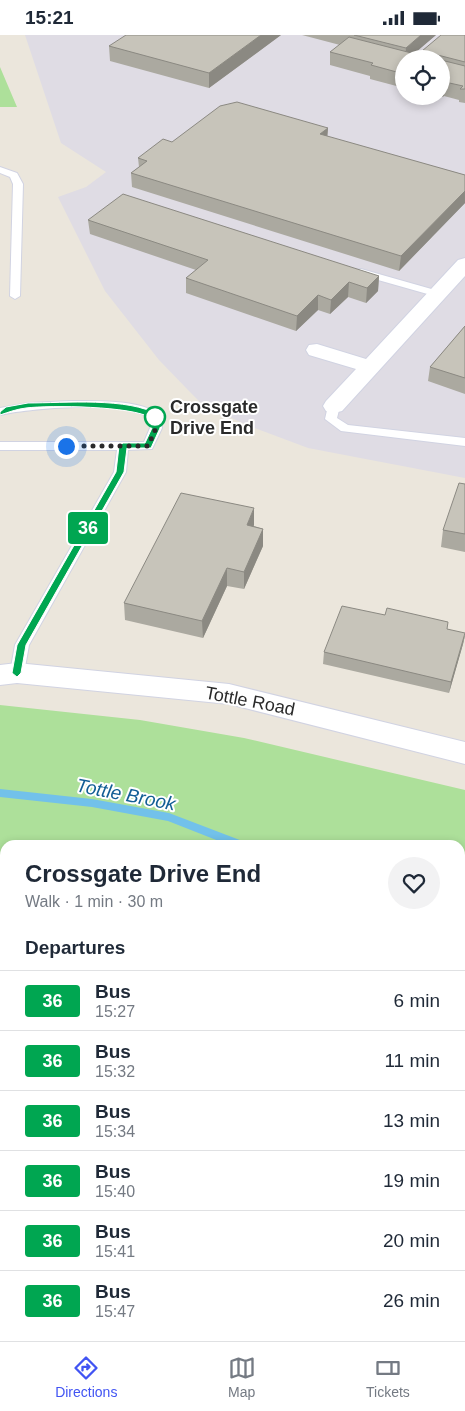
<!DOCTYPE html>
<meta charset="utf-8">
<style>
body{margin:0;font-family:Helvetica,sans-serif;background:#f2f2f3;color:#1f2937;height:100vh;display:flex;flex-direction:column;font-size:19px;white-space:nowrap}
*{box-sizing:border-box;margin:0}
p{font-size:16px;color:#747a83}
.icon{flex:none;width:28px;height:28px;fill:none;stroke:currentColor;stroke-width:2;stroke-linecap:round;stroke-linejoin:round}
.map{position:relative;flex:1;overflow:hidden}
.sheet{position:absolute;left:0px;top:805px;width:465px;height:501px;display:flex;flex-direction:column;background:#fff;border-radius:15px 15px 0 0;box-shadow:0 2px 8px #0003}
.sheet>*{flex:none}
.badge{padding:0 10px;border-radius:4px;font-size:18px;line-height:32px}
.fabs{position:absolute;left:395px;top:15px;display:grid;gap:10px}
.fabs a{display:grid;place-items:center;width:55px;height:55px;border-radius:50%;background:#fff;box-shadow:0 2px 8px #0003;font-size:25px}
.you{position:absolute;width:25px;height:25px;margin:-12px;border:4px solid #fff;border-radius:50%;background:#1a73e8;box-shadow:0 0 0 8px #1a73e833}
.map>.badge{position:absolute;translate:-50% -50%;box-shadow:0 0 0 2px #fff}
h2{padding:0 25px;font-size:19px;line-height:45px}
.round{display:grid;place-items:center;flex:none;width:52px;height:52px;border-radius:26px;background:#f2f2f3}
.overview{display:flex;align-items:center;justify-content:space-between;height:85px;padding:0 25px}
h1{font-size:24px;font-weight:600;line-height:38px}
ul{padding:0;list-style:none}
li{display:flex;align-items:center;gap:15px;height:60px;padding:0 25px;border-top:1px solid #e0e1e3}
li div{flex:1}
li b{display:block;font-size:19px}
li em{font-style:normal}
li .badge{min-width:55px;font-weight:700;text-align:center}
.status{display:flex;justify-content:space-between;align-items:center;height:35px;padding:0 25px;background:#fff;direction:ltr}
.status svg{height:14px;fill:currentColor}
.menu{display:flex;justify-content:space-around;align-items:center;height:70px;border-top:1px solid #e0e1e3;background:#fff;font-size:14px;color:#747a83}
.menu a{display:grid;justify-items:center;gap:2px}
.menu .selected{color:#4154f3}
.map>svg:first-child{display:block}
.industrial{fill:#dfdce4;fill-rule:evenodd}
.green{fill:#ade09a}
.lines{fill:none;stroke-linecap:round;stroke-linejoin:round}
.stream{fill:#72c1ea;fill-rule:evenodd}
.service-casing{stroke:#d1d3e2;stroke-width:2}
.minor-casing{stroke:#d1d3e2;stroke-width:2}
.service{fill:#fff;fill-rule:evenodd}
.minor{fill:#fff;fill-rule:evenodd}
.wall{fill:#aba9a0}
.shaded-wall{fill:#8b8982}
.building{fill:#c7c4ba;stroke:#8b8982}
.line{fill:#00a651;stroke:#fff}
.walk{stroke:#2a2a2a;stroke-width:5;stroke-dasharray:0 9}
.stop-dot{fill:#fff;stroke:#00a651;stroke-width:2.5}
.labels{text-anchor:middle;stroke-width:4;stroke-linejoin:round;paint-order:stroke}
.stop-label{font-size:18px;font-weight:bold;fill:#2a2a2a;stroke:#fff;text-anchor:start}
.street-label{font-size:18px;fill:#2a2a2a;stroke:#fff}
.water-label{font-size:19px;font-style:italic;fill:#125e95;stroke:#fff}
</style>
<div class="status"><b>15:21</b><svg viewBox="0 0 49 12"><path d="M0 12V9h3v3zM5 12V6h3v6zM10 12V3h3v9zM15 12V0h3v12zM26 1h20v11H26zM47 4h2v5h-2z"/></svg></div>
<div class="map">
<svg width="465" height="1306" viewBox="0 0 465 1306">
<rect width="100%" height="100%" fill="#ebe6dc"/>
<path class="industrial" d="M25,0H465V443L308,413L247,390L203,370L190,357L159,325L105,256L58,162L86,152L106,137L61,108ZM404,24H441V61H404Z"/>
<path class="green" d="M0,32L17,72H0Z
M0,670L140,685L244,703L465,755V992L460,993V810H5V883L0,882Z"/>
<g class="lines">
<path class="stream" d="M0,754L92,764L169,778L245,807L247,810H229L168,786L92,772L0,762Z
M460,908L465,910V920L460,918Z"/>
<defs>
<path id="service" d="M0,132L17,138L23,149L20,261L15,264L10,261L13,149L10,142L0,138Z
M361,234L442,257L443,259L438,262L357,239V235Z
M72,366C95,366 146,364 161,382L162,393L152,414L128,415L126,437L29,610L24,638L22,642H12L10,638L15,610L114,437L117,415H0V407H144L150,393L149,383C125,365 30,373 0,380V373L29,368Z
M334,368L340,371L337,383L348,390L465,403V411L341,396L325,384L328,371Z"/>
<path id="minor" d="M465,223V241L342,376L334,378L326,376L323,371L326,366L356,334L309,320L306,315L309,310L317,309L366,324L458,225Z
M17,628L229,649L465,707V729L229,669L17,648L0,650V630Z"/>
</defs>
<use href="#service" class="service-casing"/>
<use href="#minor" class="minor-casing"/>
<use href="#service" class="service"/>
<use href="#minor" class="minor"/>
</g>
<path class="wall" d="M281,0L209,53L110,26L109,11Z
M302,0H436L414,18L422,20V16L465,0V68L459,67V65L444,61L442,62L438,61H441V24H404V53L370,44V41L330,30V17L340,10Z
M328,93L327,102L465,140V168L399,236L132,152L131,138L139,132L138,123L172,107Z
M88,185L379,241L378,256L366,268L348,262L330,279L318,275L296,296L186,258V243L196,235L90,199Z
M465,291V359L428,346L430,332Z
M465,449V517L441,512L443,495Z
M254,490V491L263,494V511L244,554L227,551L203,603L125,585L124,568Z
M447,594L465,601L463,609L449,658L323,629L324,617Z
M460,1026H465V1142H460Z"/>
<path class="shaded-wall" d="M261,0H281L209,53V38Z
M421,0H436L408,24H405L406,13Z
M445,47L444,61L442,62L443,49Z
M328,93L327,106L320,99Z
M465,156V168L399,236L401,221Z
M379,241L378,256L366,268L367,253Z
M349,247L348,262L330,279L331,265Z
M318,260V275L296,296L297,281Z
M254,473V490L247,507V490Z
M263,494V511L244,554V537Z
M227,533V551L203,603L202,586Z
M465,600L463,609L449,658L451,647Z"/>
<path class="building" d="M126,0H261L209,38L109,11Z
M354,0H421L406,13Z
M441,0H465V27L422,16Z
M349,2L435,24H404V39L371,30L373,28L330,17Z
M441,25L465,31V54H460L463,51L445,47L443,49L441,48Z
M237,67L328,93L320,99L465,140V156L401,221L131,138L147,126L138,123L163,104L172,107L220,71Z
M123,159L379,241L367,253L349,247L331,265L318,260L297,281L186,243L208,225L88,185Z
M465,291V343L430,332Z
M459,448L465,449V499L443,495Z
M181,458L254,473L247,490L263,494L244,537L227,533L202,586L124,568Z
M342,571L385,580L387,573L448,587L447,594L465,598L451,647L324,617Z
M460,1026H465V1128H460Z
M275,1301H400V1306H275Z"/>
<path class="line" d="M28,368C63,368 130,362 158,380L160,393L151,413H127L124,437L26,610L21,638L17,642L12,638L17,610L116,437L119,411L123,408H145L152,393L151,383C133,371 50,370 26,373C17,374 9,377 0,380V377L6,372Z"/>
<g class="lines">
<path class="walk" d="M66,411H148L156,393L155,382"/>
</g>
<circle class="stop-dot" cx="155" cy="382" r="10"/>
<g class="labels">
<g class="stop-label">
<text x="170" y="378">Crossgate<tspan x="170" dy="21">Drive End</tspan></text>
</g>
<g class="street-label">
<text transform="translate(250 666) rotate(11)" y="6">Tottle Road</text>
</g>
<g class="water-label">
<text transform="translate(126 759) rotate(11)" y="7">Tottle Brook</text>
</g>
</g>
</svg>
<div class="fabs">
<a><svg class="icon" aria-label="locate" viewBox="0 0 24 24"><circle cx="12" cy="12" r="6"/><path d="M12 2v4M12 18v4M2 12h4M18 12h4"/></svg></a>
</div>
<div class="you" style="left:66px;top:411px"></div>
<b class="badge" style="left:88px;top:493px;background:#00a651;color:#fff">36</b>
<section class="sheet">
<div class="overview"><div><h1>Crossgate Drive End</h1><p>Walk · 1 min · 30 m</p></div><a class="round"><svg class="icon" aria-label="heart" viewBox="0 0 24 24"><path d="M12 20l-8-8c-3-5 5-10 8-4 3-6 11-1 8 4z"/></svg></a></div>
<h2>Departures</h2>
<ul>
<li><span class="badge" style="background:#00a651;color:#fff">36</span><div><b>Bus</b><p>15:27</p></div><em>6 min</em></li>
<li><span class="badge" style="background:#00a651;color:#fff">36</span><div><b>Bus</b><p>15:32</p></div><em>11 min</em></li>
<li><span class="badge" style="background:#00a651;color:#fff">36</span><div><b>Bus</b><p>15:34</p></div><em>13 min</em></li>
<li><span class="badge" style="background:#00a651;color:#fff">36</span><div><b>Bus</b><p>15:40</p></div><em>19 min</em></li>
<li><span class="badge" style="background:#00a651;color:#fff">36</span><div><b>Bus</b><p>15:41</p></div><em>20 min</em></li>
<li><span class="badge" style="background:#00a651;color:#fff">36</span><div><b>Bus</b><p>15:47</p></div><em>26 min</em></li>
</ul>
</section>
</div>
<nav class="menu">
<a class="selected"><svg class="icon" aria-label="directions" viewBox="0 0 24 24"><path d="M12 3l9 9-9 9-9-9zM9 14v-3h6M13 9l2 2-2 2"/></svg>Directions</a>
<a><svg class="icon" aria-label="map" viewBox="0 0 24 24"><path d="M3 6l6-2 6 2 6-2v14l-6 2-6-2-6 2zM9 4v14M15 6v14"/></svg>Map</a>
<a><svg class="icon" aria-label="tickets" viewBox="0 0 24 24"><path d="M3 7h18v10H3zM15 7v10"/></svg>Tickets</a>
</nav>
